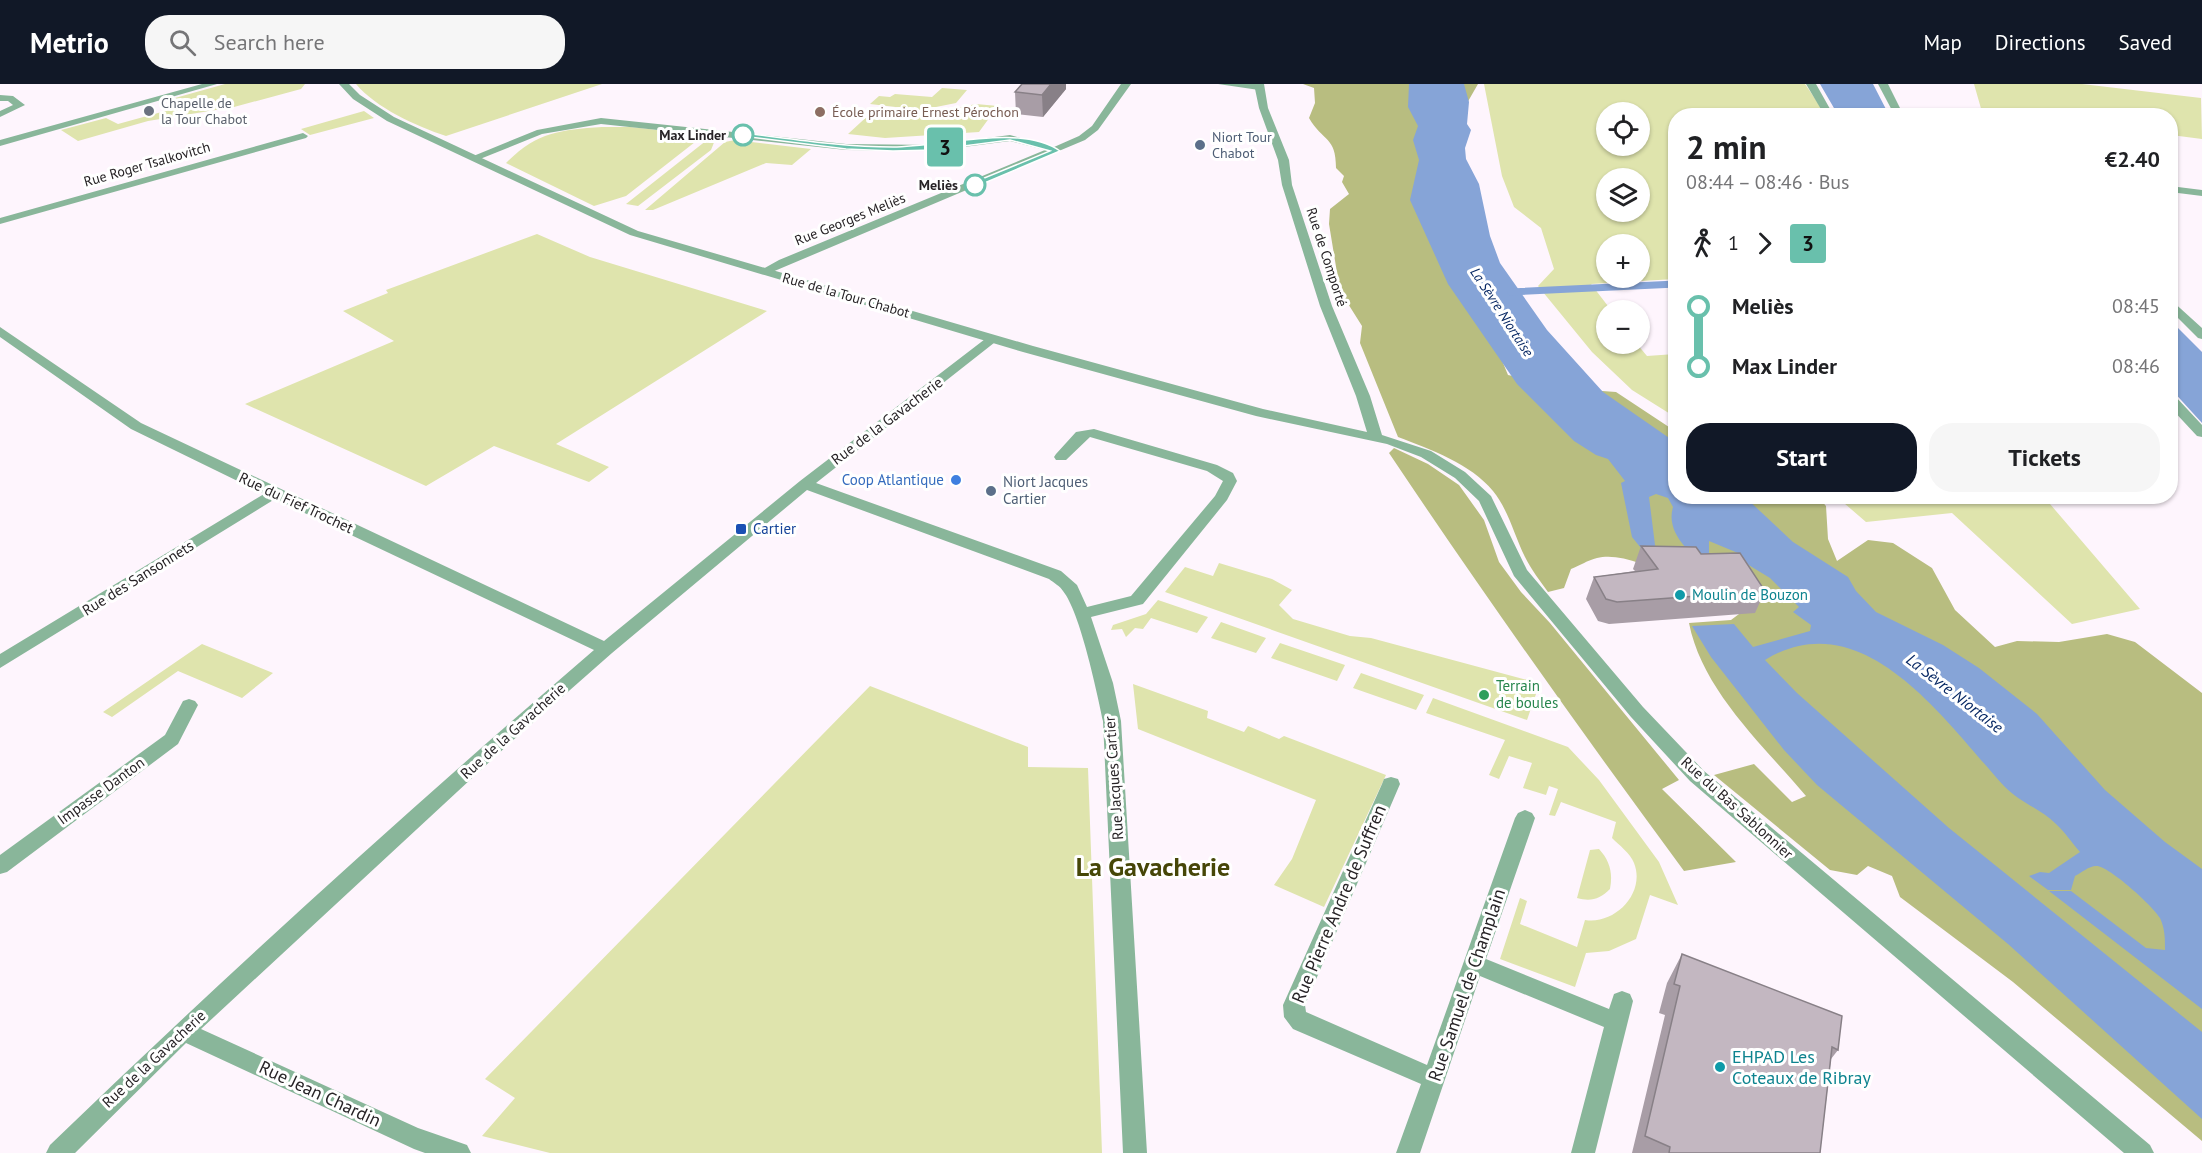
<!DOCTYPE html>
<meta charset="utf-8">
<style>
body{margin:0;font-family:"PT Sans",sans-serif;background:#f6f6f6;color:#202124;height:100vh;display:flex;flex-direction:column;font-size:22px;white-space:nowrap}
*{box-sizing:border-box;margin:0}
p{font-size:20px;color:#757577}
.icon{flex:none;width:33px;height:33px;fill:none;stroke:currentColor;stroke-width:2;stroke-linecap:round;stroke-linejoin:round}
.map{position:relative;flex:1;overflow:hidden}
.side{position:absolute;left:1668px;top:24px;width:510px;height:396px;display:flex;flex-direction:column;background:#fff;border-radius:24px;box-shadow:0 2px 4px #0004}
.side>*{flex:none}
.badge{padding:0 12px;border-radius:4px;font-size:21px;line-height:39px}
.controls{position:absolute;left:1596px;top:18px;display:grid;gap:12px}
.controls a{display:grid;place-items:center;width:54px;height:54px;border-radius:50%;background:#fff;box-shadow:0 2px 4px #0004;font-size:30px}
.map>.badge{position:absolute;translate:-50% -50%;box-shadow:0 0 0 3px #fff}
.legs{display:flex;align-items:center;gap:9px;height:66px;padding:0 18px;font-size:20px}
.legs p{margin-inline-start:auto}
.summary{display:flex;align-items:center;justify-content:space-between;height:102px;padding:0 18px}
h1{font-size:33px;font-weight:600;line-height:45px}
.primary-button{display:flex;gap:12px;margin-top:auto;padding:12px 18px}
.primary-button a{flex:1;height:69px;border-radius:24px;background:#111827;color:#fff;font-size:24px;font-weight:600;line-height:69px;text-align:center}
.primary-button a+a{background:#f6f6f6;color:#202124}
ul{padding:0 18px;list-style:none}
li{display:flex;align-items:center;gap:21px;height:60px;font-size:22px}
li i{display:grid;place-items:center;width:9px;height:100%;margin:0 8px;background:currentColor}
li i::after{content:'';width:15px;height:15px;margin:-8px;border:4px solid;border-radius:50%;background:#fff}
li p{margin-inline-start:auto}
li:first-child i{background:linear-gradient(#0000 50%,currentColor 0)}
li:last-child i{background:linear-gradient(currentColor 50%,#0000 0)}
header{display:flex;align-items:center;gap:36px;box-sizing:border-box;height:84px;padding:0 30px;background:#111827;color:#fff}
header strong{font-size:28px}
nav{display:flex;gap:33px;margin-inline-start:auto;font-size:21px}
.search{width:420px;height:54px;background:#f6f6f6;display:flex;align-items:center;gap:15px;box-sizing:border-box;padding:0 21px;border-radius:24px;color:#757577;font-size:22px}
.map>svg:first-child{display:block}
.green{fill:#dfe4ad;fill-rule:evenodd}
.forest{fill:#b8bd80}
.water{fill:#86a4d7}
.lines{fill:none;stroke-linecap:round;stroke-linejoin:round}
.stream{stroke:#86a4d7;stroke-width:7}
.minor{fill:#89b69a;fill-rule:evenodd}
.tertiary{fill:#89b69a;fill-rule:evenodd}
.wall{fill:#a89da6}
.shaded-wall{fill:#888087}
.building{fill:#c3b7c1;stroke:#888087;stroke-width:1.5}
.line-1{fill:#69c0ac;stroke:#fff;stroke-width:1.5}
.worship-dot{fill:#6b7280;stroke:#fff;stroke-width:2}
.education-dot{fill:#8d6e63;stroke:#fff;stroke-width:2}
.stop-1-dot{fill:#fff;stroke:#69c0ac;stroke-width:3}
.service-dot{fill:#5c6f8a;stroke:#fff;stroke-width:2}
.shop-dot{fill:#3f7fe0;stroke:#fff;stroke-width:2}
.transit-dot{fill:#1a4fb4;stroke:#fff;stroke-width:2}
.culture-dot{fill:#0f9aa8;stroke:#fff;stroke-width:2}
.leisure-dot{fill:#2e9e5b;stroke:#fff;stroke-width:2}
.labels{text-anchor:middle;stroke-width:6;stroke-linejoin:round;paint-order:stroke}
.far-worship-label{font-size:14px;fill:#5b616d;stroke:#fff;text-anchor:start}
.far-education-label{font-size:14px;fill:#785e54;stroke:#fff;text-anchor:start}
.far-stop-label{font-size:14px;font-weight:bold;fill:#272326;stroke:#fff;text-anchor:end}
.far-service-label{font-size:14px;fill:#4e5e75;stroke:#fff;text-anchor:start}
.far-street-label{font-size:14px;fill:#272326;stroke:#fff}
.far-water-label{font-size:14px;font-style:italic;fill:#062763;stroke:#fff}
.street-label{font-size:15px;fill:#272326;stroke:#fff}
.shop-label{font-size:15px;fill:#366cbe;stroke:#fff;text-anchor:end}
.service-label{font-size:15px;fill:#4e5e75;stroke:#fff;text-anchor:start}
.transit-label{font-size:15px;fill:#164399;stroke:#fff;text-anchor:start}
.culture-label{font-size:15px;fill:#0d838f;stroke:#fff;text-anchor:start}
.leisure-label{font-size:15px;fill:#27864d;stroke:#fff;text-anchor:start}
.water-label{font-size:16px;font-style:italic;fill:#062763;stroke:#fff}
.near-street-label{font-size:18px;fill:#272326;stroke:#fff}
.near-culture-label{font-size:18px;fill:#0d838f;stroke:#fff;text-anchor:start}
.near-district-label{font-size:26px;font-weight:bold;fill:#464708;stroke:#fff}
</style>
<header>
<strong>Metrio</strong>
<div class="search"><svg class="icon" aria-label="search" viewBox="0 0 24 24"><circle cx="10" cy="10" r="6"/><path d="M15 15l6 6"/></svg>Search here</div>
<nav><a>Map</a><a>Directions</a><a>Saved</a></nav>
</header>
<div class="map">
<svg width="2202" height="1069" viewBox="0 0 2202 1069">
<rect width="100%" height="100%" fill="#fef5fd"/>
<path class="green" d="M225,0H305L301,5L234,23L148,37L78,57L61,46L106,34L118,40L187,21L175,14Z
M356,0H602L446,52C416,42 376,24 356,0Z
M1484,0H1805L1826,31L1676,32L1675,195L1591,200L1611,226H1606V260H1637L1647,272L1675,270V333L1632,306L1592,268L1538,202L1554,185L1541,144L1514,123L1502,92ZM1606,28H1640V62H1606ZM1606,94H1640V128H1606ZM1606,160H1640V194H1606Z
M1974,0H2082L2201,14L2202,55L2171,51L2170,32H2013L1982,28Z
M942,4L967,6L956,19L921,26L870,20L879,12L890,13L895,10L932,13Z
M976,20L998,22L979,48L885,54L848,50L873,27L921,31Z
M364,27L374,34L310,51L301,45Z
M602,43H630L704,51L626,112L594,122L506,79C537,48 559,46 602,43Z
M707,56H715L711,66L638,122L626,120Z
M735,56L811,65L792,81L766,79L653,126H645L725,58Z
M537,150L590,173L767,227L556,360L609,383L589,398L494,362L426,402L245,320L394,257L343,227L388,209L386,206Z
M1837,413H2044L2140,525L2072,540L1952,429L1866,438Z
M1219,479L1272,495L1292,506L1279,521L1293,535L1350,552L1371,554L1531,597L1536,610L1527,636L1165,508L1185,483L1213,492Z
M1158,516L1208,533L1197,549L1151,534L1143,545L1135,544L1126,553L1122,545L1111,546L1113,541L1146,530Z
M1221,538L1266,554L1256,569L1211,554Z
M1280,559L1345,581L1337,597L1271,574Z
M202,560L273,589L242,614L178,587L112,633L103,628Z
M1361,589L1424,611L1416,626L1353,604Z
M1133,600L1208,627L1207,634L1244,648L1248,642L1279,655L1284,652L1386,691L1324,823L1274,801L1292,775L1316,716L1138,645Z
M870,602L1028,663V683L1088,684L1102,1069H550L482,1052L515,1014L485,995Z
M1433,614L1568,663L1599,696L1659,778L1678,821L1650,811L1636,855L1609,867L1586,869L1575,903L1500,875L1520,814L1527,817L1520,840L1577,863L1585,836C1615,841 1646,809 1634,779C1630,769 1619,761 1612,754L1616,738L1561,718L1555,732L1549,731L1558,705L1549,702L1546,711L1523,704L1532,679L1509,672L1499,695L1489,691L1505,656L1426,629Z
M1599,765C1610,777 1613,789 1610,805C1600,815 1591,818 1577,814L1590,766Z"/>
<path class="forest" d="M1303,0H1478L1447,54L1496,262L1508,291L1575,305L1616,308L1675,347L1676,412H1768L1772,415L1818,413L1826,422L1828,455L1837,477L1868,456L1893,459L1932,484L1955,526L1995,563L2017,557L2059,558L2107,550L2135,558L2202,609V1057L2013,898L1900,813L1892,792L1868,782L1857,791L1830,786L1714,691L1754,680L1792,718L1806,712C1763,661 1702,606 1689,539L1731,536L1739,530C1706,512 1634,464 1597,474C1588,476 1579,482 1571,485L1564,504L1548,508C1540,497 1531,485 1525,473C1514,451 1509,427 1493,407C1471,380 1430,365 1398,353L1360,259L1362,242L1340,207L1329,140L1330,125L1349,110L1342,98L1344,92L1336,84C1336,52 1323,58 1309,34L1315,19L1314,4Z
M1394,364L1428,380L1459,401L1484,436L1499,478L1521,508L1550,539L1679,696L1662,705L1736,778L1684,787C1583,650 1484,511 1389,369Z"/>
<path class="water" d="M1409,0H1464L1469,18L1467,40L1471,46L1465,64L1466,75L1479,100L1490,152L1500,179L1547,246L1603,308L1675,358L1676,412L1745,413L1793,458L1848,493L1856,507L1876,528L1943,561L1979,584L2037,630L2105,706L2165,758L2202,785V925L2049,807H2071L2146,864L2165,866C2165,854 2165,845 2160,834C2154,823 2108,781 2096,782C2089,782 2081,789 2075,792L2071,806H2048L2029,792L2040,788L2049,789L2080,768C2072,759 2065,748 2056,740C2041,725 2019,718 2004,702C1947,640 1864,515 1765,576L1797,609L1949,744L2202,948V1035L2008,860L1817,701L1784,666L1711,573L1692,542L1734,540L1753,563L1810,547L1811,541L1793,528L1799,523L1770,494L1747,480L1738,469L1709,457V486C1692,470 1665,450 1673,423L1668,414L1656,410L1649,413L1658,485L1632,453L1621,399L1625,397L1608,375L1596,371L1574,357L1517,300L1448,200L1410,116L1419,76L1413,56L1418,42L1408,23Z
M1820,0H1873L1889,31H1838Z
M2171,237L2202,268V339L2171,305Z"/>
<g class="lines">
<path class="stream" d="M1511,208L1676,200"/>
<path class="minor" d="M202,0H217L0,62V56Z
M1121,0H1131L1098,46L1085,56L765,191L759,188L761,186L779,176L1045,66L1010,57L933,67L846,66L601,40L542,50L480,75L471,73L537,46L601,34L846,60L933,61L1010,51L1054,63L1079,52L1092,42Z
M1218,0H1256L1264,3L1259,6Z
M1806,0H1816L1834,32H1825Z
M1878,0H1888L1904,32H1895Z
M0,11L13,12L25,21L0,33V27L13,21L8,17H0Z
M303,49L308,52L306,54L0,140V134Z
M2170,102L2202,106V112L2170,108Z
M2170,215L2202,244V255L2198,254L2170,226Z
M0,243L141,339L604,557L800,397L989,252H997L999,255L816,399L1061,487L1077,501L1087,523L1131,512L1215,412L1223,397L1207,387L1090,353L1066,376H1056L1054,373L1056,370L1076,348L1094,345L1217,381L1233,389L1237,397L1227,416L1143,520L1091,533L1113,599L1121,637L1147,1069H1123L1103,637C1097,608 1080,528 1063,507C1060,502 1054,499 1049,495L807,406L612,569L511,658L201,945L418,1044L467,1061L471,1069H425L414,1065L186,959L75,1069H46L50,1061C226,891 408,726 594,566L275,415L0,584V570L264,410L131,345L0,253Z
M2170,311L2175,312L2202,341V353L2197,352L2170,323Z
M189,615L195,617L198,621L178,660L7,788L0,790V771L165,651L183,617Z
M1391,693L1398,695L1400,700L1305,921L1306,928L1427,981L1515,734L1518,729L1525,726L1532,729L1535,734L1486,875L1609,925L1614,910L1622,907L1630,910L1633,917L1595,1069H1571L1604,943L1480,892L1420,1069H1396L1421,1000L1293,945L1284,933L1283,921L1382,700L1384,695Z"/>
<path class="tertiary" d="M339,0H349L360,11L394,33L638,147L1033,262L1263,325L1367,348L1356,312L1320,222L1282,101L1278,76L1259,24L1254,0H1264L1268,24L1289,76L1292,101L1332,222L1370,312L1382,351L1431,367L1465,388L1491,412L1527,486L1643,623L1704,687L2150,1061L2154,1069H2124L1690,697L1631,633L1514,492L1479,417L1455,394L1421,373L1387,360L1256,332L1023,268L630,151L387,37L353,15Z"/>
</g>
<path class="wall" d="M1022,0H1066V5L1043,33L1016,30L1015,8Z
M1641,462L1701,470L1765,507L1755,529L1609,540L1598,537L1586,515L1594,493L1635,487L1633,485Z
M1682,870L1838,966L1831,975L1820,1069H1632L1665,931L1659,929L1667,899Z"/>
<path class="shaded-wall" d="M1051,0H1066V5L1043,33L1042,11Z"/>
<path class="building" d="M1022,0H1051L1042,11L1015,8Z
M1641,462L1696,463L1701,470L1740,469L1765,507L1617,518L1606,515L1594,493L1658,485Z
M1682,870L1842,932L1838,966L1832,963L1820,1069H1669L1670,1063L1645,1052L1680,902L1674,900Z"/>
<path class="line-1" d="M743,49C793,55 843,63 893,63C942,63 1019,39 1060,67L975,103L972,99L1050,67L1010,56L933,66L893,67L846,65L741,52Z"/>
<circle class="worship-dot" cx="149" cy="27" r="6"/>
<circle class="education-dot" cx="820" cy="28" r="6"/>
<g class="stop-1-dot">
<circle cx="743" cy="51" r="10"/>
<circle cx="975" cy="101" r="10"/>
</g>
<g class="service-dot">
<circle cx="1200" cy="61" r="6"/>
<circle cx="991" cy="407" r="6"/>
</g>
<circle class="shop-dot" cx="956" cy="396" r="6"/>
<rect class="transit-dot" x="735" y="439" width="12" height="12" rx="3"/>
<g class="culture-dot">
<circle cx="1680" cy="511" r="6"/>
<circle cx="1720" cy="983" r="6"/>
</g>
<circle class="leisure-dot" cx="1484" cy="611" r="6"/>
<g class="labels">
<g class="far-worship-label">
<text x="161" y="24">Chapelle de<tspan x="161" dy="16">la Tour Chabot</tspan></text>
</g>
<g class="far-education-label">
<text x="832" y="33">École primaire Ernest Pérochon</text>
</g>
<g class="far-stop-label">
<text x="726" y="56">Max Linder</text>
<text x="958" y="106">Meliès</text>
</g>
<g class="far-service-label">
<text x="1212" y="58">Niort Tour<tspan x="1212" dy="16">Chabot</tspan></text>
</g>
<g class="far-street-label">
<text transform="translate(147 80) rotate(-16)" y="5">Rue Roger Tsalkovitch</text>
<text transform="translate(850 135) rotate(-22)" y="5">Rue Georges Meliès</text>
<text transform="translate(1327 173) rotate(72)" y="5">Rue de Comporté</text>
<text transform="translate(846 211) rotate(16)" y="5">Rue de la Tour Chabot</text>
</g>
<g class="far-water-label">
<text transform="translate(1502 228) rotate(57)" y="5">La Sèvre Niortaise</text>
</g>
<g class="street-label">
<text transform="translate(887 337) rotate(-37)" y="5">Rue de la Gavacherie</text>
<text transform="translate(296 419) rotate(25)" y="5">Rue du Fief Trochet</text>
<text transform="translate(138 494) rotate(-32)" y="5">Rue des Sansonnets</text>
<text transform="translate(513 647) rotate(-42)" y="5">Rue de la Gavacherie</text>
<text transform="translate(1114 694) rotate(-94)" y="5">Rue Jacques Cartier</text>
<text transform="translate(101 707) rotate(-36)" y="5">Impasse Danton</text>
<text transform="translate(1737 724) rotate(42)" y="5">Rue du Bas Sablonnier</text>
<text transform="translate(154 975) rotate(-43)" y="5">Rue de la Gavacherie</text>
</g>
<g class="shop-label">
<text x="944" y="401">Coop Atlantique</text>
</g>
<g class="service-label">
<text x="1003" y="403">Niort Jacques<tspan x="1003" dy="17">Cartier</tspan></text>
</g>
<g class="transit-label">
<text x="753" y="450">Cartier</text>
</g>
<g class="culture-label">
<text x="1692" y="516">Moulin de Bouzon</text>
</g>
<g class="leisure-label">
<text x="1496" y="607">Terrain<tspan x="1496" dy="17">de boules</tspan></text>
</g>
<g class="water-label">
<text transform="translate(1955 609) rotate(38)" y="6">La Sèvre Niortaise</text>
</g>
<g class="near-street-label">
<text transform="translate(1339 820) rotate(-67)" y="6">Rue Pierre Andre de Suffren</text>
<text transform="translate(1467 901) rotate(-71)" y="6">Rue Samuel de Champlain</text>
<text transform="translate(320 1010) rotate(25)" y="6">Rue Jean Chardin</text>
</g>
<g class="near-culture-label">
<text x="1732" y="979">EHPAD Les<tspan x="1732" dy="21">Coteaux de Ribray</tspan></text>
</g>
<g class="near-district-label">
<text x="1153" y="792">La Gavacherie</text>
</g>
</g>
</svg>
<div class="controls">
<a><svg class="icon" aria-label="locate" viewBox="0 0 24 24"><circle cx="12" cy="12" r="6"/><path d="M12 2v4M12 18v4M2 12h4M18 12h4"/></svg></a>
<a><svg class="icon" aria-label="layers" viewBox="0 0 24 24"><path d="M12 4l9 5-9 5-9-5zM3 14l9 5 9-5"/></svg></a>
<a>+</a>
<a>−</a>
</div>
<b class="badge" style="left:945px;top:63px;background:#69c0ac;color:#111">3</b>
<section class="side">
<div class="summary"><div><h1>2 min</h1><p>08:44 – 08:46 · Bus</p></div><b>€2.40</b></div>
<div class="legs"><svg class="icon" aria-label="walk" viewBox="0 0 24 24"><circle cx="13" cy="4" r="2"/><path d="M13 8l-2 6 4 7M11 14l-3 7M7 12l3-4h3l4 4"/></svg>1<svg class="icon" aria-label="forward" viewBox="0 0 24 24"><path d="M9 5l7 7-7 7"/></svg><b class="badge" style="background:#69c0ac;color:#111">3</b></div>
<ul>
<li><i style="color:#69c0ac"></i><b>Meliès</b><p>08:45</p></li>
<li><i style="color:#69c0ac"></i><b>Max Linder</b><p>08:46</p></li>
</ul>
<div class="primary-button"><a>Start</a><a>Tickets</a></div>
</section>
</div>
